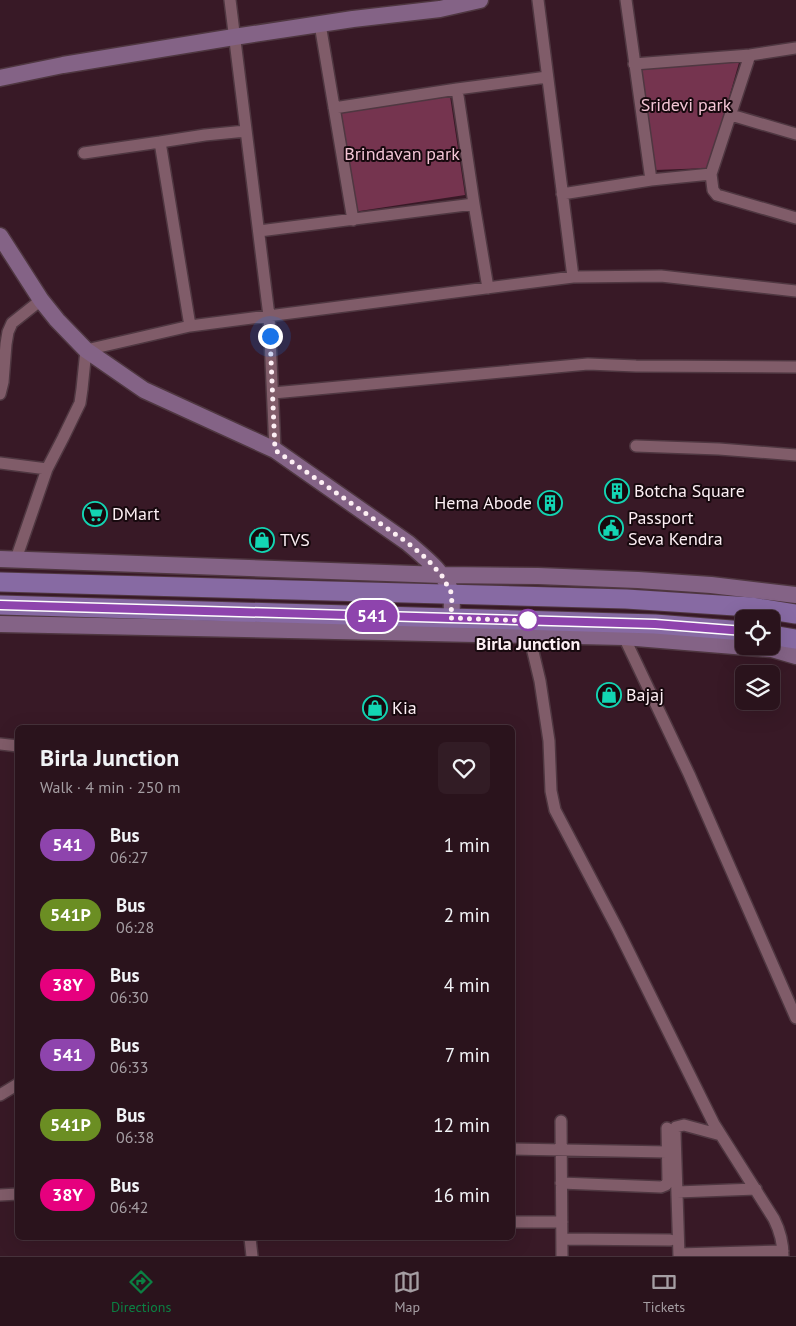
<!DOCTYPE html>
<meta charset="utf-8">
<style>
body{margin:0;font-family:"PT Sans",sans-serif;background:#321c25;color:#f1f3f6;height:100vh;display:flex;flex-direction:column;font-size:19px;white-space:nowrap}
*{box-sizing:border-box;margin:0}
p{font-size:16px;color:#a59ea3}
.icon{flex:none;width:28px;height:28px;fill:none;stroke:currentColor;stroke-width:2;stroke-linecap:round;stroke-linejoin:round}
.map{position:relative;flex:1;overflow:hidden}
.side{position:absolute;left:15px;top:725px;width:500px;height:515px;display:flex;flex-direction:column;background:#2a131c;border-radius:8px;box-shadow:0 5px 20px #0002,0 0 0 1px #46323b}
.side>*{flex:none}
.badge{padding:0 10px;border-radius:16px;font-size:18px;line-height:32px}
.fabs{position:absolute;left:735px;top:610px;display:grid;gap:10px}
.fabs a{display:grid;place-items:center;width:45px;height:45px;border-radius:8px;background:#2a131c;box-shadow:0 5px 20px #0002,0 0 0 1px #46323b;font-size:25px}
.you{position:absolute;width:25px;height:25px;margin:-12px;border:4px solid #fff;border-radius:50%;background:#1a73e8;box-shadow:0 0 0 8px #1a73e833}
.map>.badge{position:absolute;translate:-50% -50%;box-shadow:0 0 0 2px #fff}
.round{display:grid;place-items:center;flex:none;width:52px;height:52px;border-radius:8px;background:#321c25}
.summary{display:flex;align-items:center;justify-content:space-between;height:85px;padding:0 25px}
h1{font-size:24px;font-weight:800;line-height:38px}
ul{padding:0;list-style:none}
li{display:flex;align-items:center;gap:15px;height:70px;padding:0 25px}
li div{flex:1}
li b{display:block;font-size:19px}
li em{font-style:normal}
li .badge{min-width:55px;font-weight:700;text-align:center}
.dock{display:flex;justify-content:space-around;align-items:center;height:70px;border-top:1px solid #46323b;background:#2a131c;font-size:14px;color:#a59ea3}
.dock a{display:grid;justify-items:center;gap:2px}
.dock .active{color:#0b8043}
.map>svg:first-child{display:block}
.green{fill:#75344f}
.lines{fill:none;stroke-linecap:round;stroke-linejoin:round}
.street-casing{stroke:#4f3741;stroke-width:14}
.secondary-casing{stroke:#4f3741;stroke-width:19}
.primary-casing{stroke:#4f3741;stroke-width:21}
.street{stroke:#805c69;stroke-width:11}
.secondary{stroke:#846386;stroke-width:16}
.primary{stroke:#876aa3;stroke-width:19}
.line-casing{stroke:#fff;stroke-width:11}
.line{stroke:#8e44ad;stroke-width:8}
.walk{stroke:#fdeff4;stroke-width:5;stroke-dasharray:0 9}
.stop-dot{fill:#fff;stroke:#8e44ad;stroke-width:2.5}
.labels{text-anchor:middle;stroke-width:4;stroke-linejoin:round;paint-order:stroke}
.park-label{font-size:18px;fill:#f3c5d5;stroke:#17090e}
.poi-label{font-size:18px;fill:#fdeff4;stroke:#17090e;text-anchor:start}
.stop-label{font-size:18px;font-weight:bold;fill:#fdeff4;stroke:#17090e}
</style>
<div class="map">
<svg width="796" height="1256" viewBox="0 0 796 1256">
<rect width="100%" height="100%" fill="#381926"/>
<path class="green" d="M740,59L709,168L655,170L640,70Z
M450,96L465,195L353,212L339,112Z"/>
<g class="lines">
<defs>
<path id="street" d="M230,0L269,316L275,450
M538,0L573,277
M626,0L651,180
M320,24L353,220
M634,64L750,55L796,48
M457,89L547,77
M334,108L457,89L474,204L488,288
M731,115L796,134
M84,153L160,142
M711,174L713,190L717,195L796,218
M562,194L651,180L711,174L750,55
M259,231L474,204
M190,326L160,142L205,135L246,131
M273,393L588,364L636,366L796,367
M0,394L3,382L6,344L8,332L12,323L41,300
M636,446L719,449L796,455
M0,463L47,469
M16,559L47,469L63,438L80,403L82,389L86,350L190,326L573,277L661,276L796,291
M529,635L540,681L549,741L551,791L555,810L618,930L714,1124L774,1219C780,1231 783,1242 783,1256
M624,637L689,774L796,1018
M0,744L18,746
M0,1095L18,1084
M561,1121L562,1256
M512,1149L667,1152
M561,1183L661,1187L666,1185L668,1181L667,1128
M677,1192L756,1189
M0,1195L18,1194
M512,1222H562
M250,1238L252,1256
M562,1239L670,1240
M679,1254L783,1251
M679,1256L675,1133L676,1127L684,1125L721,1135"/>
<path id="secondary" d="M0,78L63,65L234,37L353,19L440,9L480,0
M0,236L41,300L57,320L86,350L144,390L275,450L408,543C424,557 444,572 451,592C453,600 451,622 451,631
M0,559L442,575L538,576L638,580L711,585L796,595
M0,624L624,637L772,649L796,656"/>
<path id="primary" d="M0,582L626,599L751,607L796,614
M0,605L655,624L744,631
M771,635L796,639"/>
</defs>
<use href="#street" class="street-casing"/>
<use href="#secondary" class="secondary-casing"/>
<use href="#primary" class="primary-casing"/>
<use href="#street" class="street"/>
<use href="#secondary" class="secondary"/>
<use href="#primary" class="primary"/>
</g>
<g class="lines">
<defs>
<path id="line" d="M0,605L655,624L744,631"/>
</defs>
<use href="#line" class="line-casing"/>
<use href="#line" class="line"/>
<path class="walk" d="M270,336L275,450L408,543L427,559L442,576L452,594L451,618L533,621L528,620"/>
</g>
<defs>
<symbol id="building-ring" viewBox="-11 -11 22 22"><circle r="9.5" fill="#17090e" stroke="#13d5b3" stroke-width="1.5"/><path d="M-4-6H4V6H1V3H-1V6H-4ZM-2.5-4.3h1.7v1.8h-1.7ZM.8-4.3h1.7v1.8H.8ZM-2.5-1h1.7V.8h-1.7ZM.8-1h1.7V.8H.8Z" fill="#13d5b3"/></symbol>
<symbol id="supermarket-ring" viewBox="-11 -11 22 22"><circle r="9.5" fill="#17090e" stroke="#13d5b3" stroke-width="1.5"/><path d="M-6-5.5h2.5l.6 2H6L4.5 2H-2.5L-4.4-4H-6ZM-1.5 3.2a1.3 1.3 0 1 0 .1 0ZM3 3.2a1.3 1.3 0 1 0 .1 0Z" fill="#13d5b3"/></symbol>
<symbol id="civic-ring" viewBox="-11 -11 22 22"><circle r="9.5" fill="#17090e" stroke="#13d5b3" stroke-width="1.5"/><path d="M-.6-6.5H3V-4.5H.6V-3L4-1V1h2V6H-6V1h2V-1L-.6-3ZM-1.2 2.5V6h2.4V2.5Z" fill="#13d5b3"/></symbol>
<symbol id="shop-ring" viewBox="-11 -11 22 22"><circle r="9.5" fill="#17090e" stroke="#13d5b3" stroke-width="1.5"/><path d="M-5-2.5h2.3a2.7 3.5 0 0 1 5.4 0H5L5.5 6h-11ZM-1.5-2.5h3a1.5 2.3 0 0 0-3 0Z" fill="#13d5b3"/></symbol>
</defs>
<g fill-rule="evenodd">
<use href="#building-ring" x="603" y="477" width="28" height="28"/>
<use href="#building-ring" x="536" y="489" width="28" height="28"/>
<use href="#supermarket-ring" x="81" y="500" width="28" height="28"/>
<use href="#civic-ring" x="597" y="514" width="28" height="28"/>
<use href="#shop-ring" x="248" y="526" width="28" height="28"/>
<use href="#shop-ring" x="595" y="681" width="28" height="28"/>
<use href="#shop-ring" x="361" y="694" width="28" height="28"/>
</g>
<circle class="stop-dot" cx="528" cy="620" r="10"/>
<g class="labels">
<g class="park-label">
<text x="686" y="111">Sridevi park</text>
<text x="402" y="160">Brindavan park</text>
</g>
<g class="poi-label">
<text x="634" y="497">Botcha Square</text>
<text x="532" y="509" text-anchor="end">Hema Abode</text>
<text x="112" y="520">DMart</text>
<text x="628" y="524">Passport<tspan x="628" dy="21">Seva Kendra</tspan></text>
<text x="280" y="546">TVS</text>
<text x="626" y="701">Bajaj</text>
<text x="392" y="714">Kia</text>
</g>
<g class="stop-label">
<text x="528" y="650">Birla Junction</text>
</g>
</g>
</svg>
<div class="fabs">
<a><svg class="icon" aria-label="locate" viewBox="0 0 24 24"><circle cx="12" cy="12" r="6"/><path d="M12 2v4M12 18v4M2 12h4M18 12h4"/></svg></a>
<a><svg class="icon" aria-label="layers" viewBox="0 0 24 24"><path d="M12 4l9 5-9 5-9-5zM3 14l9 5 9-5"/></svg></a>
</div>
<div class="you" style="left:270px;top:336px"></div>
<b class="badge" style="left:372px;top:616px;background:#8e44ad;color:#fff">541</b>
<section class="side">
<div class="summary"><div><h1>Birla Junction</h1><p>Walk · 4 min · 250 m</p></div><a class="round"><svg class="icon" aria-label="heart" viewBox="0 0 24 24"><path d="M12 20l-8-8c-3-5 5-10 8-4 3-6 11-1 8 4z"/></svg></a></div>
<ul>
<li><span class="badge" style="background:#8e44ad;color:#fff">541</span><div><b>Bus</b><p>06:27</p></div><em>1 min</em></li>
<li><span class="badge" style="background:#6b8e23;color:#fff">541P</span><div><b>Bus</b><p>06:28</p></div><em>2 min</em></li>
<li><span class="badge" style="background:#e6007e;color:#fff">38Y</span><div><b>Bus</b><p>06:30</p></div><em>4 min</em></li>
<li><span class="badge" style="background:#8e44ad;color:#fff">541</span><div><b>Bus</b><p>06:33</p></div><em>7 min</em></li>
<li><span class="badge" style="background:#6b8e23;color:#fff">541P</span><div><b>Bus</b><p>06:38</p></div><em>12 min</em></li>
<li><span class="badge" style="background:#e6007e;color:#fff">38Y</span><div><b>Bus</b><p>06:42</p></div><em>16 min</em></li>
</ul>
</section>
</div>
<nav class="dock">
<a class="active"><svg class="icon" aria-label="directions" viewBox="0 0 24 24"><path d="M12 3l9 9-9 9-9-9zM9 14v-3h6M13 9l2 2-2 2"/></svg>Directions</a>
<a><svg class="icon" aria-label="map" viewBox="0 0 24 24"><path d="M3 6l6-2 6 2 6-2v14l-6 2-6-2-6 2zM9 4v14M15 6v14"/></svg>Map</a>
<a><svg class="icon" aria-label="tickets" viewBox="0 0 24 24"><path d="M3 7h18v10H3zM15 7v10"/></svg>Tickets</a>
</nav>
